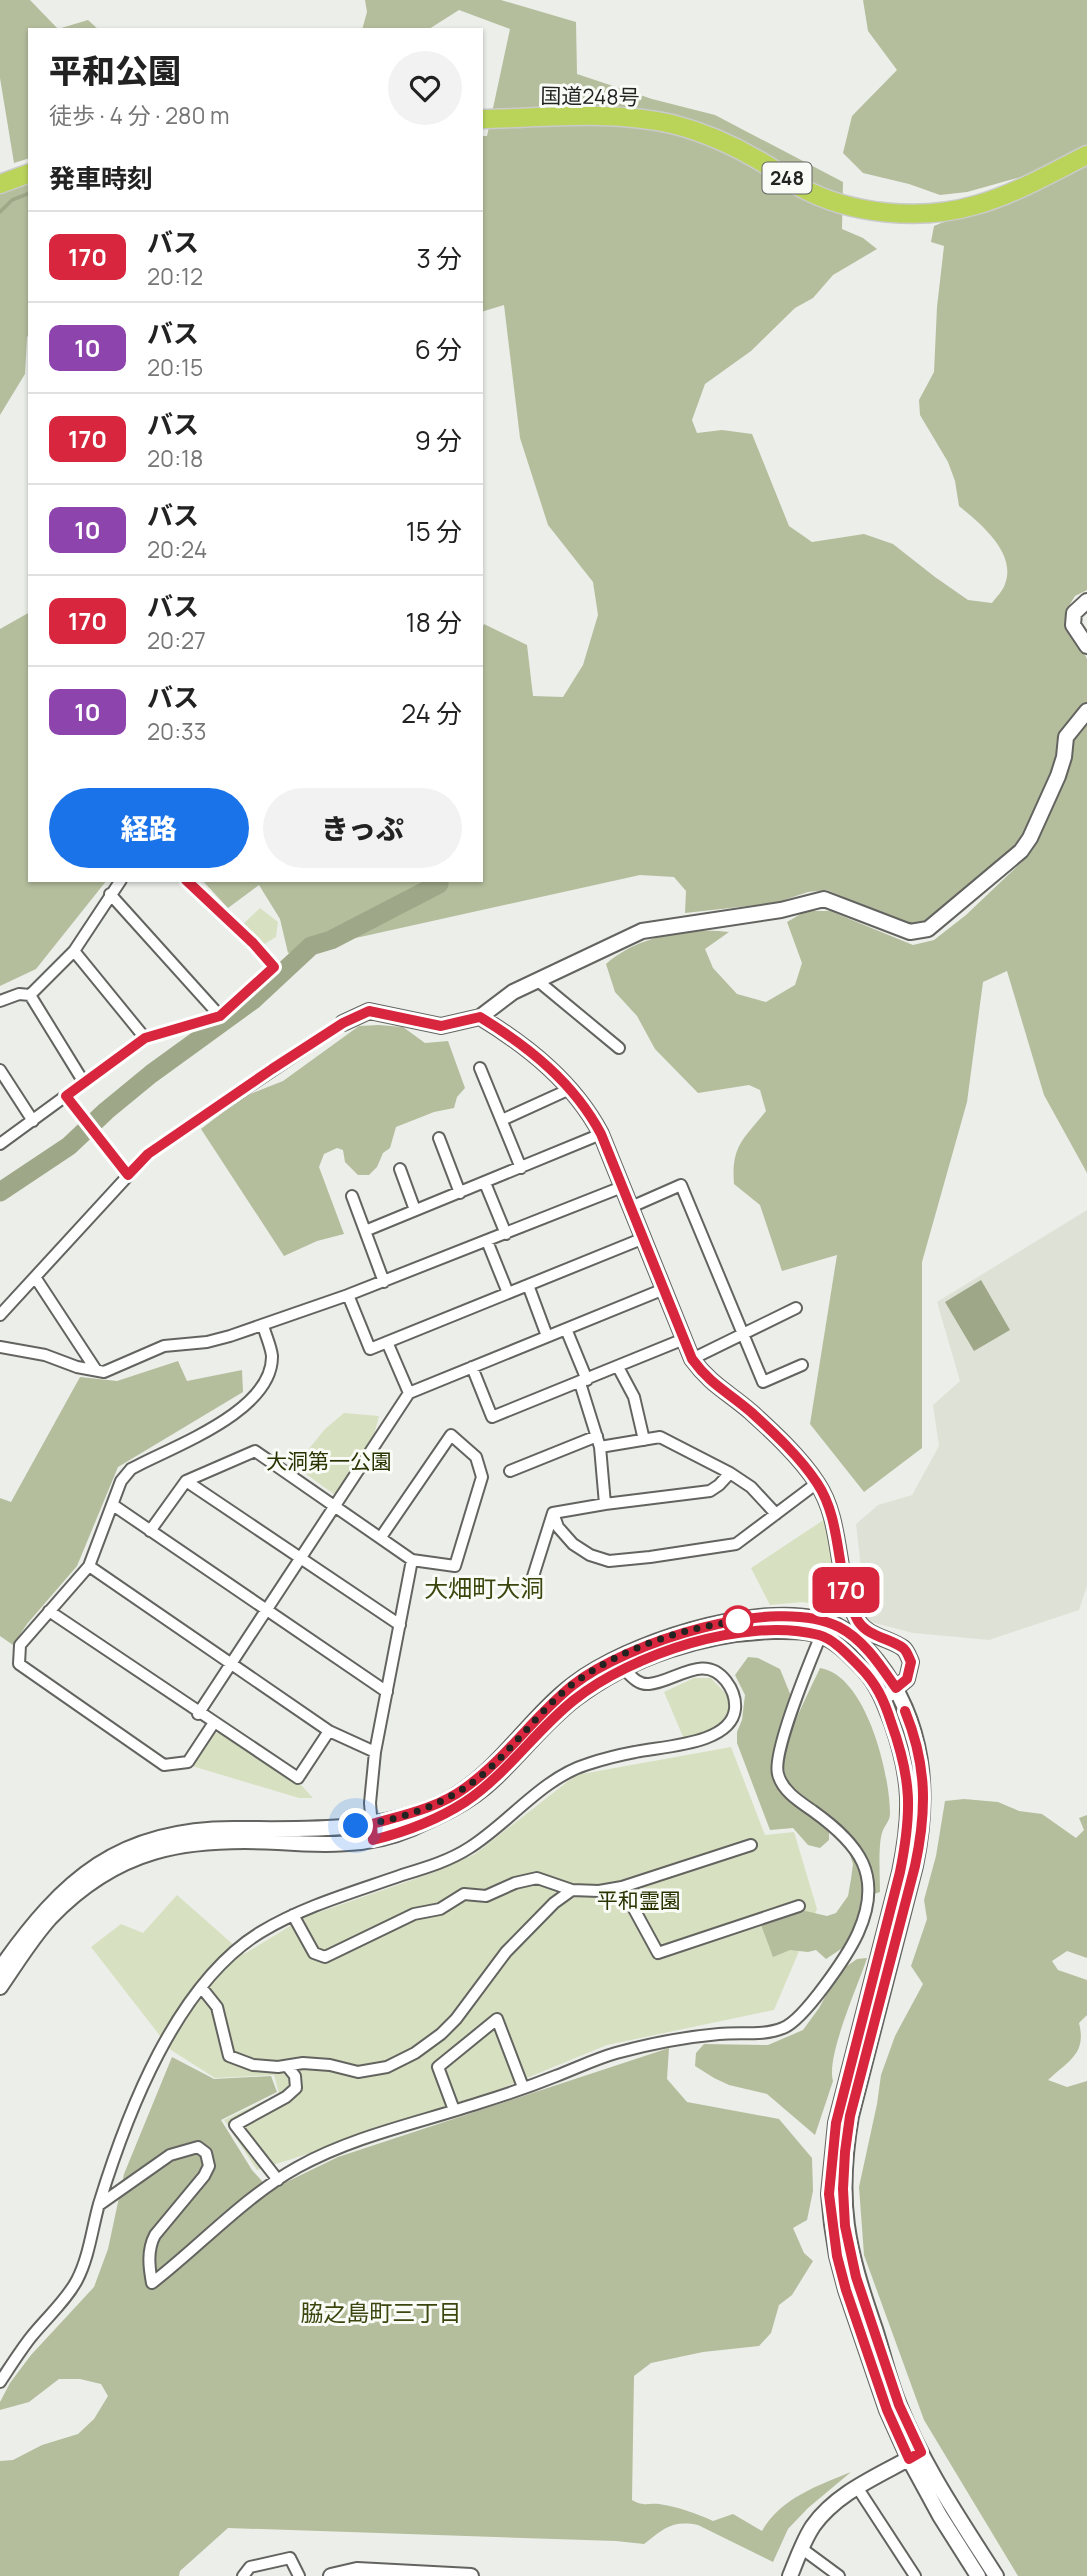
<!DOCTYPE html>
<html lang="ja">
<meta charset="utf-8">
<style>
body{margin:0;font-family:Manrope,"Noto Sans JP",sans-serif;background:#f2f2f2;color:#222;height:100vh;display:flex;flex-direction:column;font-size:26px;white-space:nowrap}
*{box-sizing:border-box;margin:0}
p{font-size:23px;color:#767676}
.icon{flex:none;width:38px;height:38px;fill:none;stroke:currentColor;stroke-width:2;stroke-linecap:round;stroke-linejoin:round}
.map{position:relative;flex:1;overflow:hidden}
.sheet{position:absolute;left:28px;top:28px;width:455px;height:854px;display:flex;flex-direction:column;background:#fff;border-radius:0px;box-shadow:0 2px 5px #0004}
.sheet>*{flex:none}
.badge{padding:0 14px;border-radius:10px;font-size:24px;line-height:46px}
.you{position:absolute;width:35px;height:35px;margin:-18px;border:5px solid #fff;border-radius:50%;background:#1a73e8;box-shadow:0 0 0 10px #1a73e833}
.map>.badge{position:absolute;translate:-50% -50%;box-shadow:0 0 0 4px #fff}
h2{padding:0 21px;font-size:26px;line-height:63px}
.round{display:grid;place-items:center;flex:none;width:74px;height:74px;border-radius:37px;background:#f2f2f2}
.headline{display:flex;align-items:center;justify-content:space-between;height:119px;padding:0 21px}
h1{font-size:33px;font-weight:800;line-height:52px}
.primary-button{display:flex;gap:14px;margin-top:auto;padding:14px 21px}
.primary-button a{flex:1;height:80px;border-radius:42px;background:#1a73e8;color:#fff;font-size:28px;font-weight:800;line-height:80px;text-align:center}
.primary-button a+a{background:#f2f2f2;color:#222}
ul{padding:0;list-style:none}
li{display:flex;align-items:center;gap:21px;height:91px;padding:0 21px;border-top:2px solid #e0e0e0}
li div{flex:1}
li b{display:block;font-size:26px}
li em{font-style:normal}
li .badge{min-width:77px;font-weight:700;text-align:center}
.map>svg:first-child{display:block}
.built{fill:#dee2d6}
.green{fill:#d7e1c1}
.forest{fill:#b4be9d}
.water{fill:#9ea888}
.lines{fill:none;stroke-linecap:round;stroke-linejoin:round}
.stream{stroke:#9ea888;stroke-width:3.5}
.river{stroke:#9ea888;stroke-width:19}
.minor-casing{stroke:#636460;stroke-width:14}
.tertiary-casing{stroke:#636460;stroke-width:18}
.trunk-casing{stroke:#cacaca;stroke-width:21}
.minor{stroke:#fff;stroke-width:10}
.tertiary{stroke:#fff;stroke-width:14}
.trunk{stroke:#bad45a;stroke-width:18}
.line-casing{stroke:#fff;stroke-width:16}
.line{stroke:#d7263d;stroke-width:10}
.walk{stroke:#232322;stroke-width:7;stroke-dasharray:0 12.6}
.stop-dot{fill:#fff;stroke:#d7263d;stroke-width:3.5}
.labels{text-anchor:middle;stroke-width:6;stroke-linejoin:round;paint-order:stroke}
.shield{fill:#f9fbf6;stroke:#636462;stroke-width:2}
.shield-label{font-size:19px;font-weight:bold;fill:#232322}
.street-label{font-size:21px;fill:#232322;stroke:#f9fbf6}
.park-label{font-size:21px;fill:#283400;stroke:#f9fbf6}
.neighbourhood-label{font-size:23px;fill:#3a460d;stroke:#f9fbf6}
.quarter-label{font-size:24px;fill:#3a460d;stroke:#f9fbf6}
</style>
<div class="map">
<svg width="1087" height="2576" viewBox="0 0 1087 2576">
<rect width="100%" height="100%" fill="#eceee9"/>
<path class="built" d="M1087,1210V1586L1079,1610L989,1640L913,1633L867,1621L856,1524L878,1505L912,1495L939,1446L933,1405L960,1381L937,1302Z"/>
<path class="green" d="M260,908L278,922L276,937L261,946L240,927Z
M344,1413L379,1416L374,1435L335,1495L295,1466L325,1429Z
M825,1519C829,1548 845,1584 818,1605L803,1602L770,1605L751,1568Z
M694,1678H711C715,1683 723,1689 726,1695C740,1724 705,1737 684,1739L664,1692Z
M220,1732L302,1786L313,1798H299L192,1766L212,1734Z
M731,1747L765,1835L794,1832L817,1909L774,2010L607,2045L461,2105L257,2170L224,2120L279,2094L274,2075L215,2078L171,2050L91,1947L121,1924L143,1933L177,1895L244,1954L305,1917L435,1872L475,1854L576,1775Z"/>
<path class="forest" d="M0,0H30L58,29L88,20L99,30H30V158L14,163L0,78Z
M365,0H501L576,22L577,74L652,99L715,115L843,182L842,229L863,238L877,249L833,275L813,298L795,308L751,351L705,384L692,420L697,433L722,430L752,434L789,526L812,542L864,534L893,544L935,577L968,600L992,603C996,597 1003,591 1005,584C1017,553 980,523 959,506L955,481L948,462L920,415L919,400L934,372L937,307L944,246L931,242L934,226C953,217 973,216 992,209C1025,198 1056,181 1087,166V590L1075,596L1070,604L1067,618L1087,659V702L1057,739L1055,769L1030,823L1016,847L932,919L911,925L827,890L808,892L775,903L685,913L686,891L674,877L640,875L288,953L280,919L259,885L228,908L202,880H481V630L484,624L527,645L533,696L563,697L583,665L598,615L593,582L548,525L520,438L504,305L481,312V136H487L510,29L459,10L429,29L362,30L367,12Z
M863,0H1087V145L1021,177L967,192L940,195L909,184L863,173L843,153L852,116L897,70L868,31Z
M30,183V334L27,337L25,374L0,415V192Z
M30,612V880H107L36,969L0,986V629Z
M1087,724V1173L1044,1095L1007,971L983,982L967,1102L922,1262V1448L864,1492L810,1424L837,1255L782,1271L760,1205L734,1184C731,1145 744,1139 766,1111L760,1090L749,1085L698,1093L655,1049L637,1016L615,992L606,964C637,936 689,927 729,932L705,949L713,968L737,994L766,1002L795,985L802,963L787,922L806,911H830L913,945L934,940L966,915L1026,858L1064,783L1071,746L1076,737Z
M379,1025L403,1027L425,1043L448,1041L465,1088L457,1097L454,1108L434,1112L396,1127L390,1148L383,1153L377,1167L369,1175H358L345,1162L343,1150L337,1148L324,1154L319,1167L344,1234L317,1241L284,1256L201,1129L243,1097L283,1081L359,1026Z
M178,1361L187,1381L242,1370L243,1392L118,1467L77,1566L27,1624L13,1645L0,1636V1498L11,1502L80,1377L117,1381Z
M748,1657L758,1658L780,1669L791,1696L773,1757V1771L788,1796L829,1831V1840L820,1848L808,1845L793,1828L770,1830L737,1743V1732L742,1720L745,1695L735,1675Z
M820,1668C866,1675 890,1773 890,1814C890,1821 884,1826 882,1833C878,1846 880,1877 880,1892L871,1895C870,1879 870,1862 861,1848C842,1817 778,1801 784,1758C787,1733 809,1692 820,1668Z
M964,1799L998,1802L1019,1811L1042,1814L1076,1838L1084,1830L1079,1818L1087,1815V1958L1067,1951L1052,1961L1058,1970L1087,1980V2015L1079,2023C1087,2054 1068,2061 1048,2080L1067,2087L1087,2081V2576H1018L924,2420L864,2255L859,2187L877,2104L881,2075L895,2036L923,1984L911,1966L927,1919L924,1900L936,1856L945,1801Z
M847,1845L865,1873L866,1902L853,1937L844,1947L826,1959L816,1950L808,1952L790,1950L773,1957L760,1922L797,1909L827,1916L836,1913L848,1896L851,1879L853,1864Z
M867,1958C858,1986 826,2056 833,2081L815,2135L767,2094L729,2085L714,2078L695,2066L696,2053L704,2044L768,2045L803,2030L819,2008L834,1981L847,1966L857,1959Z
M669,2048L667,2079L687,2102L779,2119L812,2158L813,2191L807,2220L793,2228L804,2253L813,2261L792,2295L779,2305L771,2333L759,2346L703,2352L651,2363L634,2376L632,2500C645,2507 647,2503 659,2504C678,2507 696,2513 713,2521L733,2514L762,2531C781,2498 817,2486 851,2472L808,2508L788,2529L773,2562L698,2525C671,2520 664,2529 644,2544L616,2541L228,2528L180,2571L179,2576H0V2461L13,2460L42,2445L78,2434L94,2419L108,2396L101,2384L80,2379H59L29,2402L0,2410V2402L10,2383L31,2355L94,2287L108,2249L124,2174L172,2057L214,2079L271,2076L277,2092L221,2120L252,2170L270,2190L338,2157Z"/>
<path class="water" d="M981,1280L1010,1330L974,1351L945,1302Z"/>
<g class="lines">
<path class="stream" d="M0,212L12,200L30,193"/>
<path class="river" d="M0,1192L69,1146L106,1111L151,1074L253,1000L311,946L331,940L439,884"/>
<defs>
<path id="minor" d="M110,894L220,1016
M74,951L145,1038
M538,981L619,1048
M30,995L83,1081
M0,1001L19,994L30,995L74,951L121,880
M480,1068L521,1168
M0,1070L33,1121
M66,1096L128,1176
M502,1120L570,1089
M439,1138L460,1193
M0,1144L145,1038L220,1016L274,967L253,943L186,880
M400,1169L415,1210
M485,1183L506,1234
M352,1196L384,1282
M631,1207L681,1185L763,1382L802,1365
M365,1231L601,1134
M487,1241L508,1293
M35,1277L96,1370
M528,1285L547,1336
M348,1295L370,1349L644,1238
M0,1315L148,1154L343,1023
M566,1329L587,1380
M387,1342L409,1393
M0,1347L45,1355L77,1367L104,1372L164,1346L207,1342L230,1336L348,1295L622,1187
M692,1359L796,1308
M472,1367L492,1417L684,1339
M618,1367L634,1397L644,1440
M580,1383L600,1447L605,1504
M600,1447L660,1437L730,1473L751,1487L776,1514
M510,1471L597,1436
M186,1481L400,1625
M113,1505L387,1692
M553,1513L558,1527L573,1544L590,1555L609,1561L650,1557L736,1544L817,1483
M150,1531L186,1481L255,1451L412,1560L455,1566L482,1477L476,1457L451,1435L381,1537
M89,1566L329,1731L375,1752
M530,1586L553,1513L605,1504L710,1491L719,1485L730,1473
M49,1611L298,1778L329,1731
M198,1714L409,1393L664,1289
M213,1724L188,1762L164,1765L19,1664L20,1645L89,1566L121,1481L131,1469C171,1447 273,1412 272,1356C271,1346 265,1334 263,1325
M373,1840L370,1803L375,1752L412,1560
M622,1887L658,1953L799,1906
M293,1915L314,1953L325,1957L414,1914L440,1909L464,1894L486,1896L515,1883L537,1878L572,1890
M201,1987L217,2007L229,2056L253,2065L278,2067L303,2063L330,2065L358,2072L387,2067L415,2053L441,2034L456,2019L506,1952L554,1903L572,1890L599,1891L622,1887L751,1845
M454,2110L438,2067L497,2019L523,2087
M278,2180L235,2125L286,2097L296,2088L295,2076L287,2066
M99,2205L170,2155L198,2147L206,2153L209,2166L204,2176L155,2235C147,2250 149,2267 152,2283C200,2246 244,2197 298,2167C354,2136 418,2123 479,2103C505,2095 531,2086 556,2076C577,2068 595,2059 616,2053C649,2044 685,2037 719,2034C740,2032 764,2036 783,2028C804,2020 848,1955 858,1933C884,1875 859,1844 813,1811C800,1802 782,1791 778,1774C772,1753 811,1659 821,1635
M0,2382C10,2367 20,2351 31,2337C46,2318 66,2301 77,2280C89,2257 92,2229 99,2204C127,2113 176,1984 261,1932C304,1906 354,1892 402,1875C425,1868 449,1861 469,1848C509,1823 542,1778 588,1764C603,1759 619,1755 635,1752C662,1746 731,1745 735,1709C736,1698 733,1690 726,1681C704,1652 675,1682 649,1684C638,1685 631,1676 624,1669
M857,2487L915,2576
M801,2548L839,2576
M243,2576L250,2567L290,2558L299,2576"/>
<path id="tertiary" d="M1087,601L1074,613L1073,625L1087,646
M480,1017C529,1047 574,1083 601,1134L692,1359C711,1385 728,1392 751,1412C774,1433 800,1457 817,1483C844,1523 834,1579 858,1621C868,1637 890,1638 903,1648C907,1651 909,1658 911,1662L907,1679L889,1694
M343,1023L369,1011L441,1026L480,1017L513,992L642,931L781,910L824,899L910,932L928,929L1021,851L1030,838L1058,776L1064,757L1066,737L1087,711
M0,1969C63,1879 120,1828 236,1829C306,1829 377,1833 442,1803C496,1777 527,1719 574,1684C630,1642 749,1604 819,1619C843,1624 862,1643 877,1661C925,1722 930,1793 915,1866L851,2116C836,2203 847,2248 875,2329C883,2354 889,2381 899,2405C923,2466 961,2521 996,2576
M0,1987C16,1964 31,1939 50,1918C117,1848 185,1837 278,1842C321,1845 369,1847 410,1829C439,1816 469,1803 493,1780C521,1754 544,1723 575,1699C631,1656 704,1633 773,1631C788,1631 808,1630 822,1636C838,1642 852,1658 864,1670C878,1685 885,1704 892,1723C912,1780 912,1814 900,1872L836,2123L829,2194L832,2224L837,2256L846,2290L887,2410L909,2459L940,2516L978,2576
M331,2576L357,2570L471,2576
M790,2576C797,2559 803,2541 813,2526C838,2491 881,2475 917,2454"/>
<path id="trunk" d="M481,119C544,118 611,110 672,124C704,132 737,147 765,164C777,171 788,180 800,187C851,215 921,221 976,205C1015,194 1051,173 1087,155
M0,184L30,173"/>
</defs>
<use href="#minor" class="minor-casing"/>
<use href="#tertiary" class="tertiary-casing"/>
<use href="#trunk" class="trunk-casing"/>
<use href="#minor" class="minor"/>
<use href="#tertiary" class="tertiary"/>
<use href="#trunk" class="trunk"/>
</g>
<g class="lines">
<defs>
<path id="line" d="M186,880L253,943L274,967L220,1016L145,1038L66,1096L128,1175L148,1154L272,1069L343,1023L369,1011L441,1026L480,1017C529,1047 574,1083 601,1134L692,1359C711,1385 728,1392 751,1412C774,1433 800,1457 817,1483C844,1523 834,1579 858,1621C868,1637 890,1638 903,1648C907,1651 909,1658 911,1662L907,1679L896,1688C880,1665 864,1640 839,1627C775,1594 626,1643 573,1685C534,1716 506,1759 465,1788C438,1808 404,1815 372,1824L373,1840C405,1832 437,1820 465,1802C507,1774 535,1731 574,1700C632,1654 745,1616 819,1635C834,1639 849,1656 860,1667C876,1683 884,1700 891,1722C912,1780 912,1812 900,1872L836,2123L829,2194L837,2256L846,2290L887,2410L909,2459L921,2452L899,2405L856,2277L845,2226L843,2189L845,2152L850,2116L915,1866C927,1810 927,1765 905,1711"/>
</defs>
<use href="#line" class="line-casing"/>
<use href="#line" class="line"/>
<path class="walk" d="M356,1826C406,1819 454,1802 491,1767C520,1740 543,1707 574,1683C621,1649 681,1628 738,1621"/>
</g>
<circle class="stop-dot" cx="738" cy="1621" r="14"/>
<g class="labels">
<rect class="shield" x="762.5" y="162.5" width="49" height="31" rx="5"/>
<g class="shield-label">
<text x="787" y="185">248</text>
</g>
<g class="street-label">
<text transform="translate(590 97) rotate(1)" y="7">国道248号</text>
</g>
<g class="park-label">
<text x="329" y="1469">大洞第一公園</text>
<text x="639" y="1908">平和霊園</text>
</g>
<g class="neighbourhood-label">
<text x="381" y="2321">脇之島町三丁目</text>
</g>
<g class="quarter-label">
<text x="484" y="1597">大畑町大洞</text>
</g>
</g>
</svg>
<div class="you" style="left:356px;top:1826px"></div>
<b class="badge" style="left:846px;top:1590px;background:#d7263d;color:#fff">170</b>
<section class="sheet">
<div class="headline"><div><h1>平和公園</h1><p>徒歩 · 4 分 · 280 m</p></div><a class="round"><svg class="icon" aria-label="heart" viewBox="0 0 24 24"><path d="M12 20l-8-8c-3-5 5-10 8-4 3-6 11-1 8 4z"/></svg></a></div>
<h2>発車時刻</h2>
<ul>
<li><span class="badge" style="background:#d7263d;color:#fff">170</span><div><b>バス</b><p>20:12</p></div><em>3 分</em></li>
<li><span class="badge" style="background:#8e44ad;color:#fff">10</span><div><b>バス</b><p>20:15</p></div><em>6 分</em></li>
<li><span class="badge" style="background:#d7263d;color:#fff">170</span><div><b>バス</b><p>20:18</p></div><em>9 分</em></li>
<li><span class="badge" style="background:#8e44ad;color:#fff">10</span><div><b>バス</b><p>20:24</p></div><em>15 分</em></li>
<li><span class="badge" style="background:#d7263d;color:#fff">170</span><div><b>バス</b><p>20:27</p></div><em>18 分</em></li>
<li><span class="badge" style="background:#8e44ad;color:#fff">10</span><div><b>バス</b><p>20:33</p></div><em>24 分</em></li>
</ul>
<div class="primary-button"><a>経路</a><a>きっぷ</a></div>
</section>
</div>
